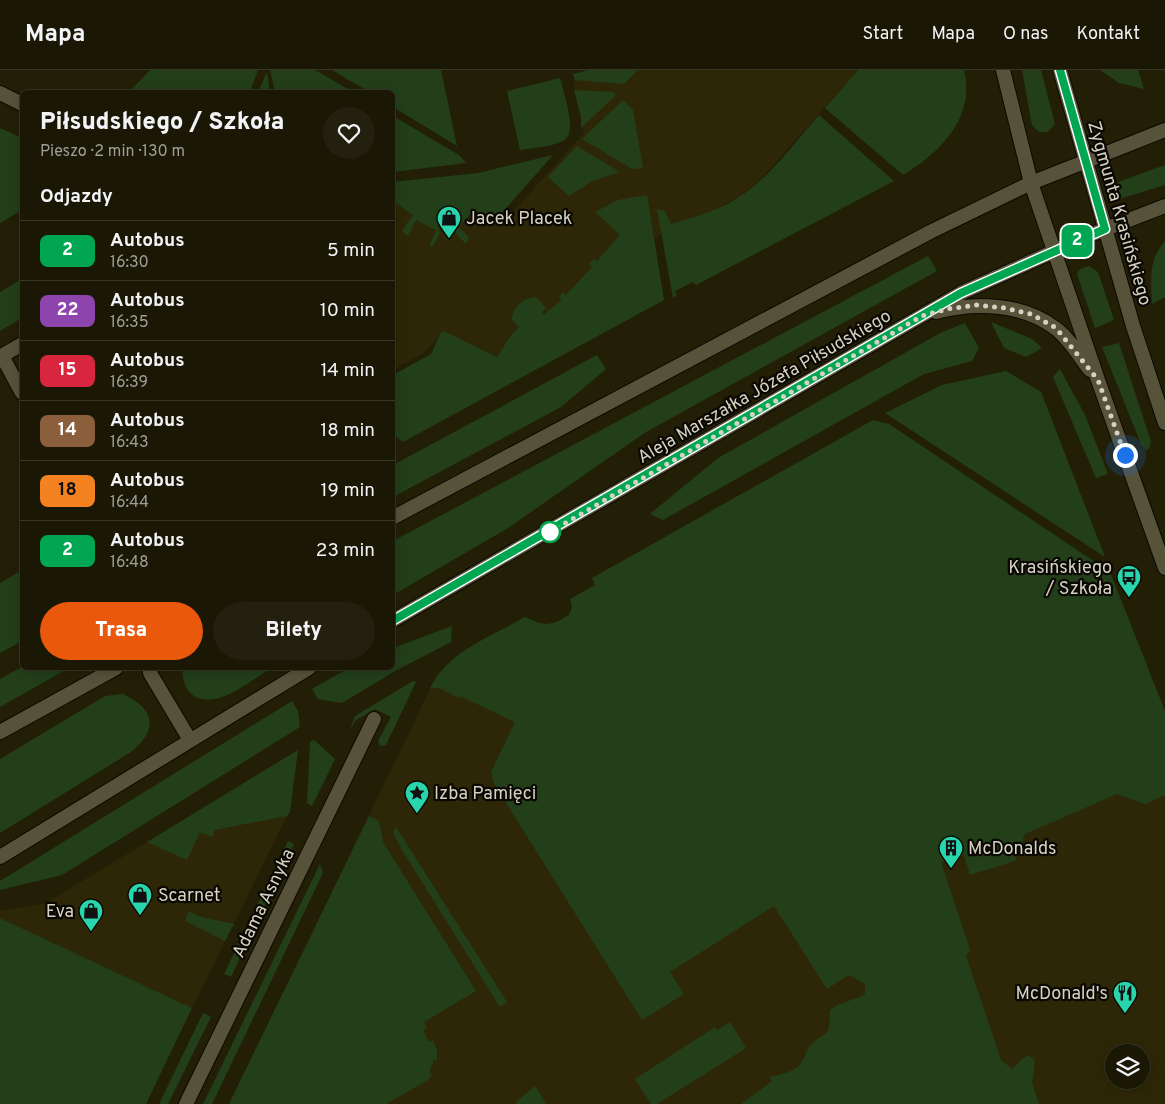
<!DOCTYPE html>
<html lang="pl">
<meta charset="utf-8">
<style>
body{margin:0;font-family:Overpass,sans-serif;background:#23200f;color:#f1f3f6;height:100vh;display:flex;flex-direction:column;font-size:19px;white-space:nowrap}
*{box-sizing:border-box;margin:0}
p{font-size:16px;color:#9f9f9a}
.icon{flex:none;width:28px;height:28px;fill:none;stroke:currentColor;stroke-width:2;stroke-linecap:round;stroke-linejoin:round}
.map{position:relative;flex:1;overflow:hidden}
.side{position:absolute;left:20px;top:20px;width:375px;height:580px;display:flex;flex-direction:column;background:#1a1705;border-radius:8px;box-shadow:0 2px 12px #0003,0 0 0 1px #383627}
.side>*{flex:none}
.badge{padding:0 10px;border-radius:8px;font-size:18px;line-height:32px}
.fabs{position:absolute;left:1105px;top:974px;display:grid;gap:10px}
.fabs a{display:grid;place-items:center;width:45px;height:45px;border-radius:50%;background:#1a1705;box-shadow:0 2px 12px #0003,0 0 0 1px #383627;font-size:25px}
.you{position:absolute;width:25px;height:25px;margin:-12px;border:4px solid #fff;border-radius:50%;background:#1a73e8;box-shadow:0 0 0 8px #1a73e833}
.map>.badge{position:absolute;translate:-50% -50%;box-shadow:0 0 0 2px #fff}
h2{padding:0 20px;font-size:19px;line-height:45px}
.round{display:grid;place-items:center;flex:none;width:52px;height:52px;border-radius:26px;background:#23200f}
.overview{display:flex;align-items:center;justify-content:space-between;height:85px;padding:0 20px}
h1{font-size:24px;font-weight:800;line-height:38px}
.primary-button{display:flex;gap:10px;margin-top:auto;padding:10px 20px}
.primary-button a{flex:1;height:58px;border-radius:30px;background:#ea580c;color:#fff;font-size:20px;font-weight:800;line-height:58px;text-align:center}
.primary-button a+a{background:#23200f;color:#f1f3f6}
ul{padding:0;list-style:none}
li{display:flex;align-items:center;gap:15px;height:60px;padding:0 20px;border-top:1px solid #383627}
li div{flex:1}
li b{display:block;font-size:19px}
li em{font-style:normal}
li .badge{min-width:55px;font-weight:700;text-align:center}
header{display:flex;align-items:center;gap:30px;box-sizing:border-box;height:70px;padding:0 25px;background:#1a1705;border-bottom:1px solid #383627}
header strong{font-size:24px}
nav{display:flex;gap:28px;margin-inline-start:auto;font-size:18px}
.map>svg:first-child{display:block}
.built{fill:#2d2707;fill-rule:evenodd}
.green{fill:#223f1a}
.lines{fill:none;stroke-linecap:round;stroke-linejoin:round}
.minor-casing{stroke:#0d0800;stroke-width:16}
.tertiary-casing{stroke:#0d0800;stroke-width:16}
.minor{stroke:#57523a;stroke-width:14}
.tertiary{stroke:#57523a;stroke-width:14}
.line-casing{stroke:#fff;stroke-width:11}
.line{stroke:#00a651;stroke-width:8}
.walk{stroke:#d5d2c4;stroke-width:5;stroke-dasharray:0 9}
.stop-dot{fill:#fff;stroke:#00a651;stroke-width:2.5}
.labels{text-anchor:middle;stroke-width:4.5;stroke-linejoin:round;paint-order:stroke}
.street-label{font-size:18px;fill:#d5d2c4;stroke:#0a0802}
.poi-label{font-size:18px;fill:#d5d2c4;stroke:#0a0802;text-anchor:start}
</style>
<header>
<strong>Mapa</strong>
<nav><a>Start</a><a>Mapa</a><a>O nas</a><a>Kontakt</a></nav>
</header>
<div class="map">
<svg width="1165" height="1034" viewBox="0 0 1165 1034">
<rect width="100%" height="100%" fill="#231f07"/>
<path class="built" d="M591,0H858L761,109L741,126L706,144L671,155L654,170L545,244L542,243L545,241V236L512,250L520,257L511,265L497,287L444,261L425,282L393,300V113L477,134L501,155L584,63L573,11Z
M438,603L1165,663V1034H229ZM1114,982H1141V1010H1114Z
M287,746L192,938L0,848V841L44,834L187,748L226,758Z"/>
<path class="green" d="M150,0H258L250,22H129Z
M270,0H315L353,22H275Z
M332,0H441L457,76L393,37L392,22H369Z
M589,0H638L624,14L575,10L573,4Z
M858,0H964C976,47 940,83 903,105L825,38Z
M1022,0H1041L1055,54L1048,62H1039L1032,55Z
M1100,0H1138L1144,19L1119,13Z
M267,2L270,22H258Z
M560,8C563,22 579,64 563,71C550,77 533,78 520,80L507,21Z
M574,20L613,22L616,25L581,58V47Z
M623,30L633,40L643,98L632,99L582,69Z
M819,45L894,111L696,215L693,212L675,221L677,226L673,228L657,139L665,141L671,154C695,147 721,140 742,125C772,105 795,72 819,45Z
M393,46L459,85L466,93L393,102Z
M0,58L22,68V140L0,153Z
M577,76L620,102L592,111L569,126L548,107Z
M553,85L492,154L475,139L458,157L469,167L466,174L457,165L450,149L437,152L440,163L432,177L429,176L436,160L416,150L408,166L402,161L413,145L393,131V112L478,103Z
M1165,95V115L1120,129L1114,125L1113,117L1118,112Z
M647,125L664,230L403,372L393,364V305L431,284L440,264L444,261L497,287L511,265L519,257L512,250C512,237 524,227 536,227L546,238L542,243L545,244L562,229L559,227L563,222L566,225L592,197L589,194L594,189L597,191L620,165L595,142L618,130Z
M1165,171V227L1152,234C1151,210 1148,190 1165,171Z
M928,186L937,201L646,362L508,458L393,525V471Z
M1089,196L1098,202L1114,250L1095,258L1077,204L1080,199Z
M22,209V248L0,261V222Z
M991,252L1032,269L1042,278L1026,287L1004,278Z
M965,253L979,278L972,291L924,304L663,450L650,444L718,388L942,262Z
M1119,273L1151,372L1149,379L1146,380L1141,374L1102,277Z
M597,285L606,299L561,337L393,427V395Z
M1060,299L1085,345L1108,404L1096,408L1053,307Z
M1006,301L1041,322L1105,487L885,343L942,315Z
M873,350L889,354L1110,502L1165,641V725L1145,734L1117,724L1025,764L1015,791L970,805L964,785L941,792L970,880L966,886L1001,990L1012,999L1027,985L1033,988L1035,993L1032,1013L1039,1034H741L772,1011L769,1007C779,1005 795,1002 801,993C805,988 806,980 811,975C829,958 829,969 830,940C841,931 854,931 865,924V914L849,905L827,919L774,836L670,902L684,924L642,950L494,714L491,702L515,652L460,626L459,628L439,618H430C448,581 492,566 525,547C546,557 550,556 569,545L572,537L570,529L595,515L592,508Z
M22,500V571L0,583V513Z
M452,556L451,572L397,600L342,633L318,629L312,619L349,598H392L393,578Z
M22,597V598H69L0,637V609Z
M183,598H271C251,610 214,644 190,623C184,617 182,606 183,598Z
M413,611L416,612L386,675L380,676L378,671L391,647L375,639L356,650L350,660L355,646Z
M123,624C155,639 159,659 131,682L0,763V689L105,626Z
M292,631L298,641L300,657L62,805L0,820V811Z
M314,670L335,689L312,736L307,733L310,672Z
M298,680L290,742L287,746L215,760L212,767L200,762L187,790L147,772Z
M369,746L379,751L383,772L476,921L424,952L427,958L423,960L429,972L433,970L437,981V990H434L429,1002L432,1004L428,1010L386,1034H229Z
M396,757L507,932L500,937L399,775L393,762Z
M288,771L294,774L231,907L224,904Z
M320,794L323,803L212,1034H203Z
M189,841L201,847L234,854L225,871L185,851Z
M0,848L192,938L146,1034H0Z
M203,943L211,947L168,1034H159Z
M730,952L746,978L657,1034H651L635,1009L715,957L717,960Z
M535,1016L546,1034H516L517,1031Z"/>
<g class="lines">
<defs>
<path id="minor" d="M0,23L22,34
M2,286L22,323
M0,287L22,274
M186,1034L374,649"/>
<path id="tertiary" d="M1003,0L1031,113L1098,310L1165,498
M1060,0L1133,256L1165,353
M936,242C974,232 1022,233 1055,258C1069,268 1079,286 1090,300
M392,448L930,162L1031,113L1165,60
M392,551L961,223L1090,165L1165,136
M150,598V603L190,670
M0,662L116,598
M0,787L309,598"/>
</defs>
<use href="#minor" class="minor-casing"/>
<use href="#tertiary" class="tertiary-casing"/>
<use href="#minor" class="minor"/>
<use href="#tertiary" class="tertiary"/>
</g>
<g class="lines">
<defs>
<path id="line" d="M392,551L961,223L1105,159L1060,0"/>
</defs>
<use href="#line" class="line-casing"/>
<use href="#line" class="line"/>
<path class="walk" d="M550,462L922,246L947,239L977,235L1005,238L1031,244L1056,258L1098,310L1125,385"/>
</g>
<defs>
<symbol id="shop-pin" viewBox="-11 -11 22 30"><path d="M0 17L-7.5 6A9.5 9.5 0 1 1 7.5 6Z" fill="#28d5ad" stroke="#0a0802"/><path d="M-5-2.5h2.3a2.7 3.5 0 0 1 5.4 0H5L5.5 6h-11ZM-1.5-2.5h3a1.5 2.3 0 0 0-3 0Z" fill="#111"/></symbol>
<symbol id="bus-pin" viewBox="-11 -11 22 30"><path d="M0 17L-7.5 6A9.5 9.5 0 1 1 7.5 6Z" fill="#28d5ad" stroke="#0a0802"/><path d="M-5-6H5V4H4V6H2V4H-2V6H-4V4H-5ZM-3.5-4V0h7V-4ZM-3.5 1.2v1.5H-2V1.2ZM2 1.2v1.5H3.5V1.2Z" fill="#111"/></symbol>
<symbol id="sight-pin" viewBox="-11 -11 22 30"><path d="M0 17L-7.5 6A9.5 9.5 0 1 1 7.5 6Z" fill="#28d5ad" stroke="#0a0802"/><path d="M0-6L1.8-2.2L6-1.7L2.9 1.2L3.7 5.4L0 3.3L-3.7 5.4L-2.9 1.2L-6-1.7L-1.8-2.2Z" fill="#111"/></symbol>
<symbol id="building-pin" viewBox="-11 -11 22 30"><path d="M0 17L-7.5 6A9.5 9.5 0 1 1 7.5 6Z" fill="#28d5ad" stroke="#0a0802"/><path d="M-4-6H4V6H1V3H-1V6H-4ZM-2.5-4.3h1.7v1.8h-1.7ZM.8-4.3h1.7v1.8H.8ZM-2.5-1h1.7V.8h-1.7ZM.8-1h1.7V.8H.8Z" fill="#111"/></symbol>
<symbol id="restaurant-pin" viewBox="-11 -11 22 30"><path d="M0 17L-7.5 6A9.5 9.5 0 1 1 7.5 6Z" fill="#28d5ad" stroke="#0a0802"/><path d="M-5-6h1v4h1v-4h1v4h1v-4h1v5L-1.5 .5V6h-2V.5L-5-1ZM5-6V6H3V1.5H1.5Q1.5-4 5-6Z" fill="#111"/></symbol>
</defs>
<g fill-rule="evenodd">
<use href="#shop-pin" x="435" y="134" width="28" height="38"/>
<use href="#bus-pin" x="1115" y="493" width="28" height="38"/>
<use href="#sight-pin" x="403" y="709" width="28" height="38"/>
<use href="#building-pin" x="937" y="764" width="28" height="38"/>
<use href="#shop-pin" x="126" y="811" width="28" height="38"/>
<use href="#shop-pin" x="77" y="827" width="28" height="38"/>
<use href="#restaurant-pin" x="1111" y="909" width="28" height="38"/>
</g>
<circle class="stop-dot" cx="550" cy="462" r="10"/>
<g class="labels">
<g class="street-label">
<text transform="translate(1120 143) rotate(74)" y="6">Zygmunta Krasińskiego</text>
<text transform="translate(764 316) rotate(-30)" y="6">Aleja Marszałka Józefa Piłsudskiego</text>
<text transform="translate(263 833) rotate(-64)" y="6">Adama Asnyka</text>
</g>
<g class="poi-label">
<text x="466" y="154">Jacek Placek</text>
<text x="1112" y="503" text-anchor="end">Krasińskiego<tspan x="1112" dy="21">/ Szkoła</tspan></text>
<text x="434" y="729">Izba Pamięci</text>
<text x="968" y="784">McDonalds</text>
<text x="158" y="831">Scarnet</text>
<text x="74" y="847" text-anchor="end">Eva</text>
<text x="1108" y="929" text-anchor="end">McDonald's</text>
</g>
</g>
</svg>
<div class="fabs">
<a><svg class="icon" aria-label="layers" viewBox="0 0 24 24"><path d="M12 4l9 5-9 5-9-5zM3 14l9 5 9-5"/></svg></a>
</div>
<div class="you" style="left:1125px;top:385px"></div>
<b class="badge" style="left:1077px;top:171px;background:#00a651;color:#fff">2</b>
<section class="side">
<div class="overview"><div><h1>Piłsudskiego / Szkoła</h1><p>Pieszo · 2 min · 130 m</p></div><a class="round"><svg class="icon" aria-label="heart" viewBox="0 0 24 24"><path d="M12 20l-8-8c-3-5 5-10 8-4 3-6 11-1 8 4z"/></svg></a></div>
<h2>Odjazdy</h2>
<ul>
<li><span class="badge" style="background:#00a651;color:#fff">2</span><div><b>Autobus</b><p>16:30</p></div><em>5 min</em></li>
<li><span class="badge" style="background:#8e44ad;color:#fff">22</span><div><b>Autobus</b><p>16:35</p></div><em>10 min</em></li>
<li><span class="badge" style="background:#d7263d;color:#fff">15</span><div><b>Autobus</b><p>16:39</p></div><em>14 min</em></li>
<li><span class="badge" style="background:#8b5e3c;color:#fff">14</span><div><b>Autobus</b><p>16:43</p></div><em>18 min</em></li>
<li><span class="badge" style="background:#f58220;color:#111">18</span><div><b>Autobus</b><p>16:44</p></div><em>19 min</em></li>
<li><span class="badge" style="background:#00a651;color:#fff">2</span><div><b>Autobus</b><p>16:48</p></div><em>23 min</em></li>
</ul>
<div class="primary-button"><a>Trasa</a><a>Bilety</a></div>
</section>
</div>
